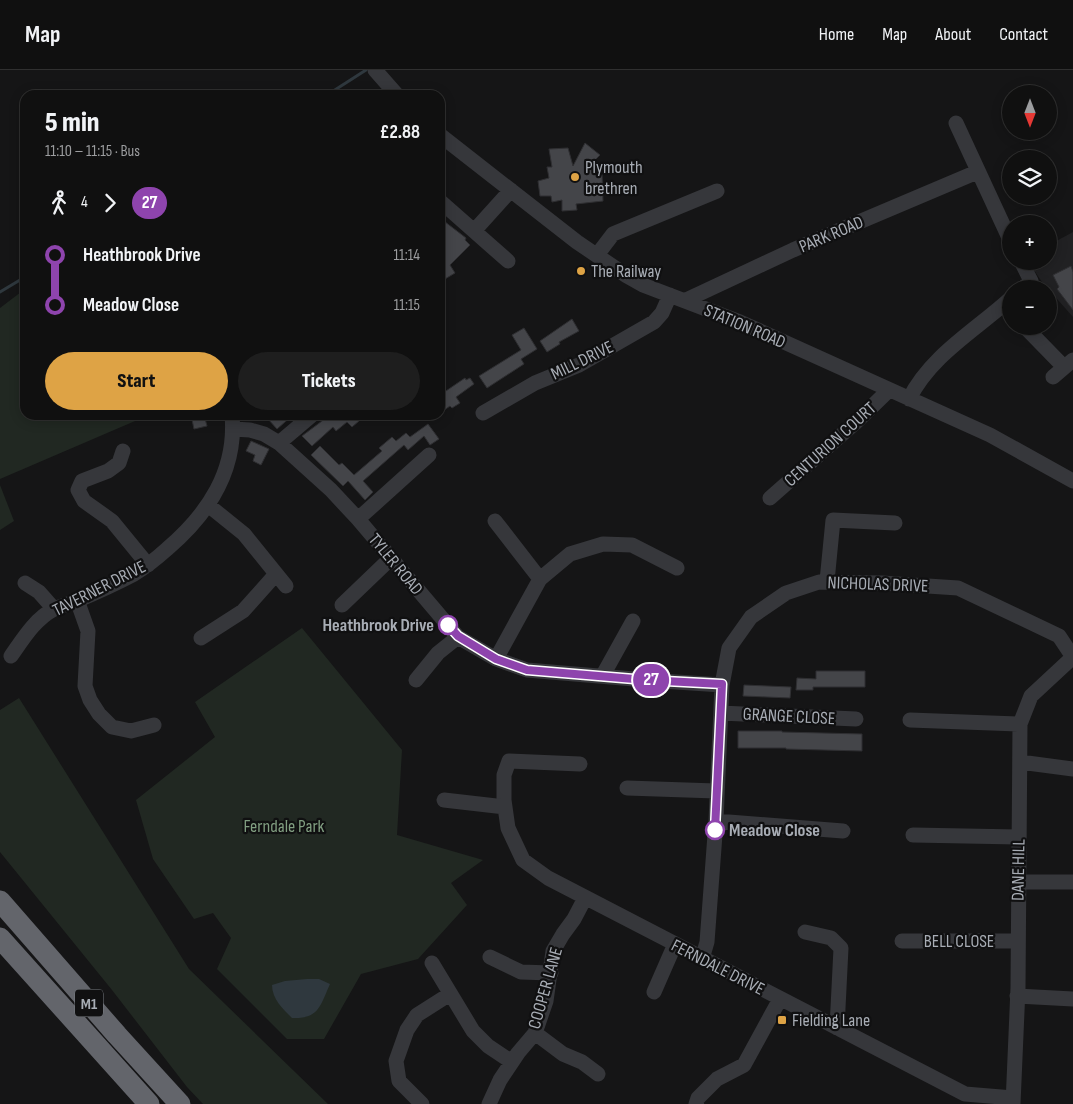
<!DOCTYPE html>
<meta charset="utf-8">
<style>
body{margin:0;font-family:"Sofia Sans Condensed",sans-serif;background:#1e1e1e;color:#f1f3f6;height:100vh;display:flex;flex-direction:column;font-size:19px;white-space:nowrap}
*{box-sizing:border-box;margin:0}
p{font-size:16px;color:#9c9d9f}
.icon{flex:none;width:28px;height:28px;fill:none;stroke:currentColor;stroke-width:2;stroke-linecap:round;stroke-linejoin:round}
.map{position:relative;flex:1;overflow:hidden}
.panel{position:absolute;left:20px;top:20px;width:425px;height:330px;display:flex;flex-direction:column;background:#101010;border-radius:15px;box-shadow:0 2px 12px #0003,0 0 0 1px #303030}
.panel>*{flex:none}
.badge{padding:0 10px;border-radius:16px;font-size:18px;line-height:32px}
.needle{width:32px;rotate:180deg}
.fabs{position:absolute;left:1002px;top:15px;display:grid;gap:10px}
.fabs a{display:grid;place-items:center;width:55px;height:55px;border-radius:50%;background:#101010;box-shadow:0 2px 12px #0003,0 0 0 1px #303030;font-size:25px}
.map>.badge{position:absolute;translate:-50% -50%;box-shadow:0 0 0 2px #fff}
.legs{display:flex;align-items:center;gap:8px;height:55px;padding:0 25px;font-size:16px}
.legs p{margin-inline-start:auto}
.overview{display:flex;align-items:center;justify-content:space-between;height:85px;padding:0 25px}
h1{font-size:28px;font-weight:800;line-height:38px}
.cta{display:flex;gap:10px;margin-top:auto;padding:10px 25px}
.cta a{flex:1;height:58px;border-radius:30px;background:#dea345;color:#111;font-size:20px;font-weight:800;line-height:58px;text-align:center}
.cta a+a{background:#1e1e1e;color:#f1f3f6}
ul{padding:0 25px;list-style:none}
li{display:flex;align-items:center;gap:18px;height:50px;font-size:19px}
li i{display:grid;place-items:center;width:8px;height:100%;margin:0 6px;background:currentColor}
li i::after{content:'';width:12px;height:12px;margin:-6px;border:4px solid;border-radius:50%;background:#101010}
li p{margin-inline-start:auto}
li:first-child i{background:linear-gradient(#0000 50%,currentColor 0)}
li:last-child i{background:linear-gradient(currentColor 50%,#0000 0)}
header{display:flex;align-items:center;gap:30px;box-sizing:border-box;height:70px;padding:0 25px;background:#101010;border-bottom:1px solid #303030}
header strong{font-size:24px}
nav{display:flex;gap:28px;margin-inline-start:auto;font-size:18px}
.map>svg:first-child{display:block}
.built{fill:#212123}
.green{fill:#212822}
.water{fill:#2f383e}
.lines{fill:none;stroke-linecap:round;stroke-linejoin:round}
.stream{stroke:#2f383e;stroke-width:3}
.building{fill:#444549;stroke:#2f2f32}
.minor{stroke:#36373b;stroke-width:15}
.highway{stroke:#63656b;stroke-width:21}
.line-1-casing{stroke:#fff;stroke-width:11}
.line-1{stroke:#8e44ad;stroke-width:8}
.poi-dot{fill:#dea345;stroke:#101011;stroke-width:2}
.stop-1-dot{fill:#fff;stroke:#8e44ad;stroke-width:2.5}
.labels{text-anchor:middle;stroke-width:4.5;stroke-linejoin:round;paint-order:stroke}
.shield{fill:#101011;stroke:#7a7e84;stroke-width:1}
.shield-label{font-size:16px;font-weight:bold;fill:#a8adb5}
.poi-label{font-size:18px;fill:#a8adb5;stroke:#101011;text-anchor:start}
.street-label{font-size:18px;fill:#a8adb5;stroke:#101011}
.stop-label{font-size:18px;font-weight:bold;fill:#a8adb5;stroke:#101011;text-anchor:end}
.park-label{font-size:18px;fill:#819e81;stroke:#101011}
</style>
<header>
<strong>Map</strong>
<nav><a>Home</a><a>Map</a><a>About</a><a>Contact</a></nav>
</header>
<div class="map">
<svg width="1073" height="1034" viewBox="0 0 1073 1034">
<rect width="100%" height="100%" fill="#151516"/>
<path class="built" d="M1073,162V247L1042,212L1028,191H1049V175Z"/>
<path class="green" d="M25,219V345H149L0,409V238Z
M0,415L14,451L0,460Z
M302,558L402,680L397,765L483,790L451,813L467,835L418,889L361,904L324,969H287L217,899L231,868L213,843L194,849L153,789L136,730L215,667L195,632Z
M19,628L189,899L328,1034H203L187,1017L112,920L0,782V640Z"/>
<path class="water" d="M307,909H319L330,914C320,936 319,949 292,948C283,939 272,929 272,915L285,911Z"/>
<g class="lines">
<path class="stream" d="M327,25L366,0
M0,222L25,207"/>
</g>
<path class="building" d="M585,73L600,85L591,94L595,105L602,104L603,131L576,134L577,140L562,141V130L552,132L551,126H540L538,111L549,108L547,97H552L549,79L568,78L573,96Z
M440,148L466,168L465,170L470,175L450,195L455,203L440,212Z
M1071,196L1073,202V240L1057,219L1059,217L1053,205Z
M572,249L579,261L559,272L560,274L547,282L540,271Z
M524,258L537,279L521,289L524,294L487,318L479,306L521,280L512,265Z
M465,308L466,310L470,308L474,314L456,327L460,333L452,338L450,336L440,343V325Z
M191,345H204L207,356L194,359Z
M273,345H293L277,359L268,349Z
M330,345H366L352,357L347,352L336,361L333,357L312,376L302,366Z
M428,354L439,369L430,375L424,366L408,380L404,375L363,411L373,422L365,430L348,411L343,416L311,385L320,376L339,395L342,393L354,405L382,381L379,378L392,367L396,371L406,363L410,367Z
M251,371L269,379L261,395L253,391L255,385L246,381Z
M816,601H865V617H813V620H796L797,608L816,609Z
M744,615L791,617L790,628L743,626Z
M738,661H782V662L862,664V681L786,679V678H738Z"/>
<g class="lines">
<path class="minor" d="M375,0L397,25
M956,53L1011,172
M440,65L577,172L627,206L643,215L740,252L990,365L1073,411
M440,131L508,191
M474,161L511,120
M597,185L613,164L717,121
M1021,191L1031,211L1022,219
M686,230L793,180L977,102
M1024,256L1064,297
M1053,307L1073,290
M909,329C931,285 976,260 1011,228
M483,343L535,313L579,295L654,252L662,243L670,225
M233,359L250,360L264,364L279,373L331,420L358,449L458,567L496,589L527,600L646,610L722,615
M279,373L312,345
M123,381L119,393L108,401L82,411L78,420L84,431L112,451L148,495
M770,428L855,353L889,320
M208,435L244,464L286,516
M358,449L429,385
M495,451L540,509
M827,511L833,450L895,453
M25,513L39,522L54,539
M77,530L88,561L85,616L90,630L99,644L112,657L131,661L154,655
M342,535L391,488
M201,568L243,541L276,504
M11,586C23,569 35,549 54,539C61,536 69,534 76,531C95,523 115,514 134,504C146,497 157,488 167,479C208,444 237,401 232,345
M496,589L540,509L570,484L603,474L632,475L677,498
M603,605L633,551
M416,610L438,583L458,567
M721,643L856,649
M910,650L1020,654
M1020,692L1073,699
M580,694L509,691L504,705V730L508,758L523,790L548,808L965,1024L1013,1028
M627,718L716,721
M444,730L505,737
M716,751L843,761
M913,765L1018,767
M1019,812H1073
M805,862L831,868L841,878L837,958
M902,871H1017
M490,887L521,902L551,903
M702,889L707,872L716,751L722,615L729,578L751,547L786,523L819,512L882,513L958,518L1059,566L1073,587
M432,893L473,961L488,976L512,992
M654,922L675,874
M1017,926L1073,929
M535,963L563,984L582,992L598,1004
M422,1034L399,1011L396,991L407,960L417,945L450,924
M489,1034L500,1010L518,983L535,963L546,931L553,881L563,864L574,849L585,828
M696,1034L698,1028L717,1009L744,995L780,929
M1013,1034L1018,918L1020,654L1031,626L1073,587"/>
<path class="highway" d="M0,831L117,965L180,1034
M0,868L149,1034"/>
</g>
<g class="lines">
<defs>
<path id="line-1" d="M448,555L458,566L496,589L527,600L646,610L722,614L715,760"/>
</defs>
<use href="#line-1" class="line-1-casing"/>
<use href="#line-1" class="line-1"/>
</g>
<g class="poi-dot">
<circle cx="575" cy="107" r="5"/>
<circle cx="581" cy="201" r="5"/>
<rect x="777" y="945" width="10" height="10" rx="2.5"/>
</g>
<g class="stop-1-dot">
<circle cx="448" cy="555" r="9"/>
<circle cx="715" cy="760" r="9"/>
</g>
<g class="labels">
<rect class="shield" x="75" y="919.5" width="28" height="27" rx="4"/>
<g class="shield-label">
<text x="89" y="939">M1</text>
</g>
<g class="poi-label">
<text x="585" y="103">Plymouth<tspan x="585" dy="21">brethren</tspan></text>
<text x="591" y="207">The Railway</text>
<text x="792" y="956">Fielding Lane</text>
</g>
<g class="street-label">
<text transform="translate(831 164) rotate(-23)" y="6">PARK ROAD</text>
<text transform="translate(745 256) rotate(23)" y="6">STATION ROAD</text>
<text transform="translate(582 290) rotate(-26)" y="6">MILL DRIVE</text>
<text transform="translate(830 374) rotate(-42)" y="6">CENTURION COURT</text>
<text transform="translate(396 494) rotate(50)" y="6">TYLER ROAD</text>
<text transform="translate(878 514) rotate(2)" y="6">NICHOLAS DRIVE</text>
<text transform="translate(99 518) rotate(-27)" y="6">TAVERNER DRIVE</text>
<text transform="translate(789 646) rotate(3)" y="6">GRANGE CLOSE</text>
<text transform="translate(1018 800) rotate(-89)" y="6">DANE HILL</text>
<text x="959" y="877">BELL CLOSE</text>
<text transform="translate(718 897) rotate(27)" y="6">FERNDALE DRIVE</text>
<text transform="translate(545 918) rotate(-74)" y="6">COOPER LANE</text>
</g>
<g class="stop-label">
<text x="434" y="561">Heathbrook Drive</text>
<text x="729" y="766" text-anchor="start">Meadow Close</text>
</g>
<g class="park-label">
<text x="284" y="762">Ferndale Park</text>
</g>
</g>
</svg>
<div class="fabs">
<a><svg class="needle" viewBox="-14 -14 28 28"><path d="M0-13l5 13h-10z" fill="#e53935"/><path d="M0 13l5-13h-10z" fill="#9c9d9f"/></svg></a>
<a><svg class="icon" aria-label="layers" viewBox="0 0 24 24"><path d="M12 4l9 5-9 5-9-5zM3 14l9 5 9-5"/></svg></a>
<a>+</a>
<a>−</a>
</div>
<b class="badge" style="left:651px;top:610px;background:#8e44ad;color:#fff">27</b>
<section class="panel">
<div class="overview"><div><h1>5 min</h1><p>11:10 – 11:15 · Bus</p></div><b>£2.88</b></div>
<div class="legs"><svg class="icon" aria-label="walk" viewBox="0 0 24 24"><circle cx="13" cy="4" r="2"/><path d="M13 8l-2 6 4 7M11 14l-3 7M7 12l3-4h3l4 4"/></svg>4<svg class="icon" aria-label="forward" viewBox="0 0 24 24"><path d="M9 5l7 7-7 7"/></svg><b class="badge" style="background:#8e44ad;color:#fff">27</b></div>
<ul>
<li><i style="color:#8e44ad"></i><b>Heathbrook Drive</b><p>11:14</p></li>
<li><i style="color:#8e44ad"></i><b>Meadow Close</b><p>11:15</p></li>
</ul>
<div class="cta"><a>Start</a><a>Tickets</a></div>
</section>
</div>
